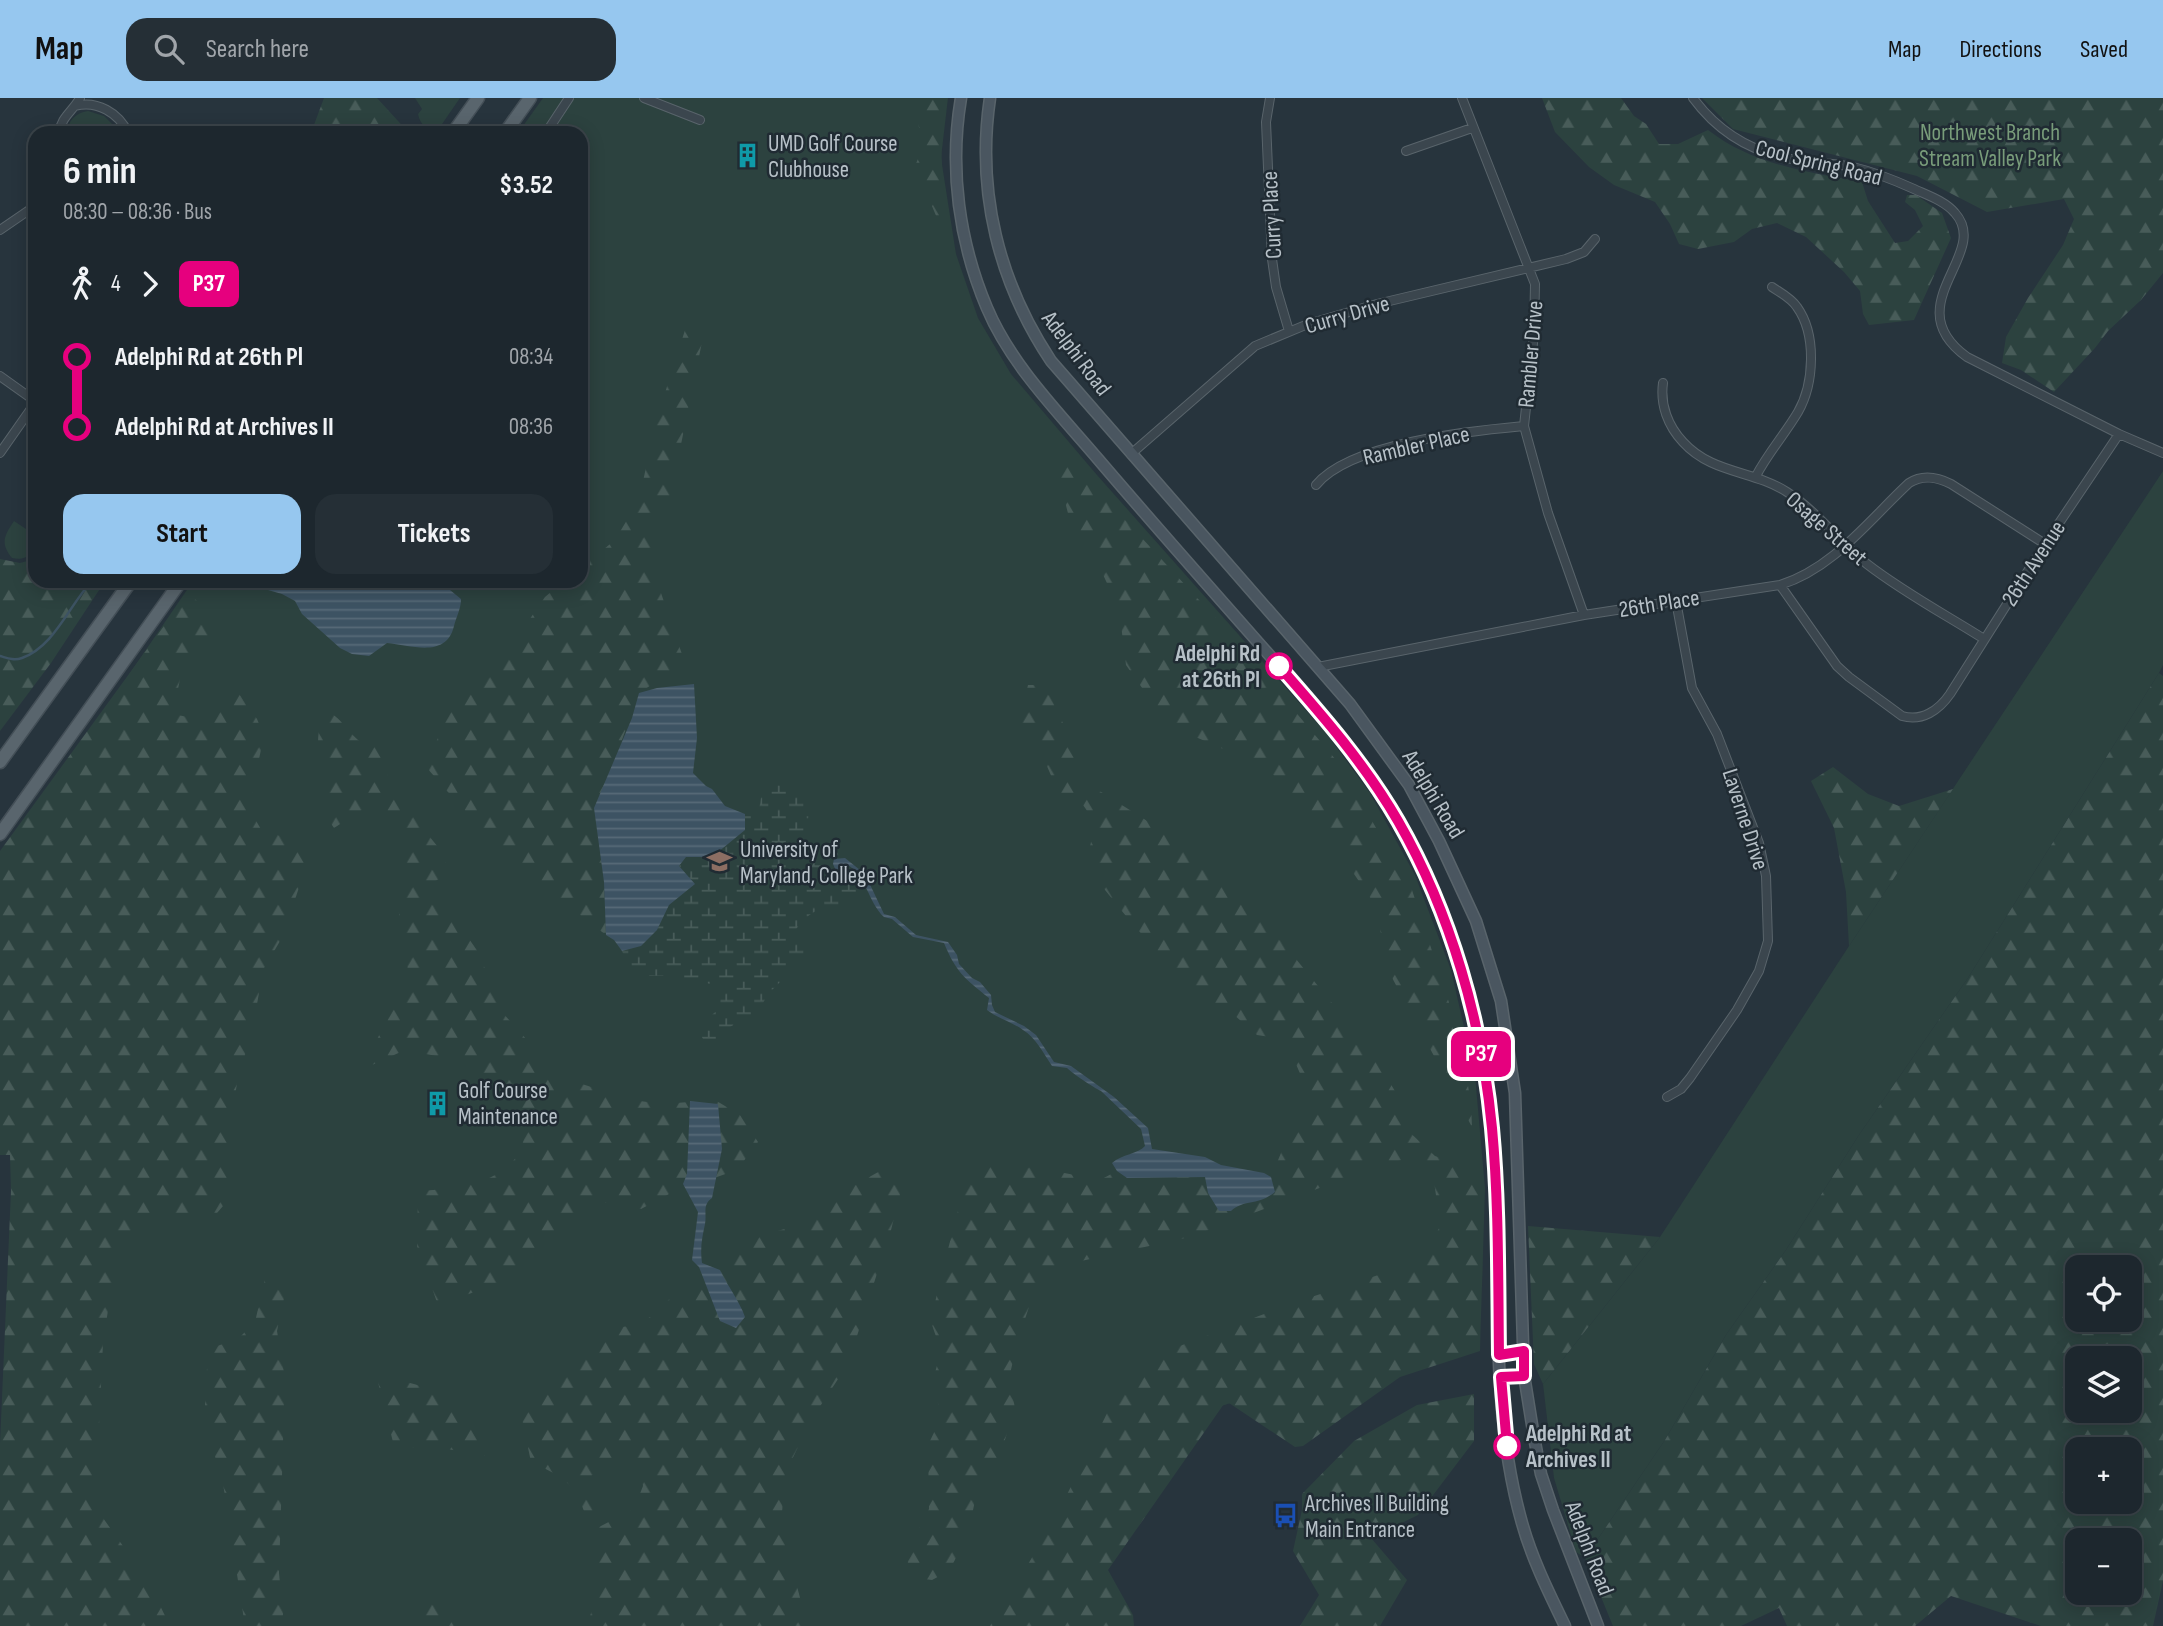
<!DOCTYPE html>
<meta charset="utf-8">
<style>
body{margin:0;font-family:"Sofia Sans Condensed",sans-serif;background:#252f36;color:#f1f3f6;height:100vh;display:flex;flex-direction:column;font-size:26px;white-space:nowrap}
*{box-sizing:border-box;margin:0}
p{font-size:23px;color:#a0a5aa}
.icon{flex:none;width:38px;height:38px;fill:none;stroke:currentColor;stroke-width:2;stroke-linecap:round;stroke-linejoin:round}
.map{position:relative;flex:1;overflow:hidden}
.sheet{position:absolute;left:28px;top:28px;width:560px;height:462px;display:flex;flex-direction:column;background:#1d272e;border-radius:21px;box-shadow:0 4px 18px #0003,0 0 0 2px #3b444a}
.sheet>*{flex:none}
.badge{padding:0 14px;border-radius:10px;font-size:24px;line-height:46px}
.fabs{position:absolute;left:2065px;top:1157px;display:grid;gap:14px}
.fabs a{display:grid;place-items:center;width:77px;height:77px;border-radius:14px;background:#1d272e;box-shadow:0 4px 18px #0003,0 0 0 2px #3b444a;font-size:35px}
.map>.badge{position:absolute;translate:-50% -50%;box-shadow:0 0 0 4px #fff}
.legs{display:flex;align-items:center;gap:10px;height:77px;padding:0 35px;font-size:23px}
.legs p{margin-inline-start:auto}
.summary{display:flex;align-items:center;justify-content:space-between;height:119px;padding:0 35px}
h1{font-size:38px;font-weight:700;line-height:52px}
.primary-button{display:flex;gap:14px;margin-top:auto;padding:14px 35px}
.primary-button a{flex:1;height:80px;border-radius:21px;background:#96c7ef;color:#111;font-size:28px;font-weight:700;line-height:80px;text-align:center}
.primary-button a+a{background:#252f36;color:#f1f3f6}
ul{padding:0 35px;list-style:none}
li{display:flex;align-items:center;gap:24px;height:70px;font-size:26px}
li i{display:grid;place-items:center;width:10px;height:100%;margin:0 9px;background:currentColor}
li i::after{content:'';width:18px;height:18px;margin:-9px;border:5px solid;border-radius:50%;background:#1d272e}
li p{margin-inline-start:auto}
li:first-child i{background:linear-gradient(#0000 50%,currentColor 0)}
li:last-child i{background:linear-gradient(currentColor 50%,#0000 0)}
header{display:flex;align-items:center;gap:42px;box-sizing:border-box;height:98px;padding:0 35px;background:#96c7ef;color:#111}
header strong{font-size:33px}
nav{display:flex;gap:38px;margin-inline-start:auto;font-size:24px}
.search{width:490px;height:63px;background:#252f36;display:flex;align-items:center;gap:18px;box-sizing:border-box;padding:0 24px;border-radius:21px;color:#a0a5aa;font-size:26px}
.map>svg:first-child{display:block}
.green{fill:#2c423f}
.forest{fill:url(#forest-firs);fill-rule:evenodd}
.wetland{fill:url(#wetland-marsh)}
.water{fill:url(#water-rules)}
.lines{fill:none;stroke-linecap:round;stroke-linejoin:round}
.stream{stroke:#3d5363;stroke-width:2.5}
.street-casing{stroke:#59646b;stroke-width:10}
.secondary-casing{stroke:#59646b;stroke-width:13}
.primary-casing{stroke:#444f57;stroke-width:15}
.street{stroke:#3b464e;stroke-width:8}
.secondary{stroke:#4a5660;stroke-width:10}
.primary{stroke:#59656d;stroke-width:12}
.line-1-casing{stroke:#fff;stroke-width:16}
.line-1{stroke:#e6007e;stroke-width:10}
.stop-1-dot{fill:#fff;stroke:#e6007e;stroke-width:3.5}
.labels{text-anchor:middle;stroke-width:5;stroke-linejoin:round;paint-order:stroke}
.park-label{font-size:23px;fill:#789c7a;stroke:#202b33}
.poi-label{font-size:23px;fill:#b7c1c8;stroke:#202b33;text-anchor:start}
.street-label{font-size:23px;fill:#b7c1c8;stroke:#202b33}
.stop-label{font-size:23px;font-weight:bold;fill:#b7c1c8;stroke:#202b33;text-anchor:end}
</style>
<header>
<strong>Map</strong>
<div class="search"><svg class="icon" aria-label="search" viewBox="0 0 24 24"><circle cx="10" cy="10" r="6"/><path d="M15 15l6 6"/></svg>Search here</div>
<nav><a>Map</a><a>Directions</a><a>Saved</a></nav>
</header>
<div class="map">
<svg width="2163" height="1528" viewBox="0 0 2163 1528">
<defs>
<pattern id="forest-firs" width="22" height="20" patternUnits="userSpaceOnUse" patternTransform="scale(1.75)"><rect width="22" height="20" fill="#2c423f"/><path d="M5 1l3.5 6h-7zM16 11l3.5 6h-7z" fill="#485c59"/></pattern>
<pattern id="wetland-marsh" width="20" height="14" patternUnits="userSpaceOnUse" patternTransform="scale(1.75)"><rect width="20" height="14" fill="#2c423f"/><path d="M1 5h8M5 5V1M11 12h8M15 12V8" fill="none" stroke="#485c59"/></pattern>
<pattern id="water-rules" width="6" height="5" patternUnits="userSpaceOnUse" patternTransform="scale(1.75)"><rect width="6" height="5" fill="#3d5363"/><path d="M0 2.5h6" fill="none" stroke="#576a78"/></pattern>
</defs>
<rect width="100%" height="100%" fill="#27343d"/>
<path class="green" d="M415,0H460L440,29L432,34C424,29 420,25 418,16L422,11Z
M543,0H948L941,60L956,156L978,220L1011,276L1097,377L1326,635L1370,695L1415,777L1451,872L1475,977L1485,1090L1482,1189L1470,1193L1398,1250L1185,1320L1073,1528H0L28,1060L30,721L193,483H581V35H518Z
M88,13L104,18L121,35H67C68,23 75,15 88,13Z
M2163,373V567L2159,575L1968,880L1859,1037L1786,1152L1726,1237L1665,1342L1585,1460L1576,1454L1554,1380L1543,1286L1660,1139L1849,848Z
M14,423L35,437C35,453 29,464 12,460C0,445 4,438 14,423Z"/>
<path class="forest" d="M324,0H377L409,35H311Z
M913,0H946L940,23L944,112L940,127L915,68L923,49Z
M1542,0H1621L1634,18L1646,26L1659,46H1678L1708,32C1753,67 1808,74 1862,84L1868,103L1895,145L1908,143L1923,128L1915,112L1905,104L1907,97H1916L1942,115L1951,140L1914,222L1869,227L1863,216L1860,193L1844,174L1806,139L1777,125L1752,131L1734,144L1698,151L1679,146L1670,126L1655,104L1614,87L1589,69L1555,34Z
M1702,0H2163V175L2141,202L2108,233L2095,250L2054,294L2021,272L2002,265L2006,239L2028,200L2063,147L2074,121L2064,101L1987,114L1917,78L1733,31Z
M698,225L702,244L678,361L673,396L657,426L654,460L661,495L685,565L639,595L615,661L604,784L606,837C540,788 480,733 427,670L446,617L478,582L501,563L545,499L564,483H581V470L615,442L639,402L656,323L686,229Z
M1057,348L1223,528L1336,662L1411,789L1460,938L1471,1006L1472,1029L1389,874L1375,807L1327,736L1267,670L1168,627L1126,567L1119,511L1099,468L1073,435L1059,380Z
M0,461L20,465L35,461V483H105L51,565L0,633Z
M188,495L211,515L217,525L211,538L181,576L173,616L197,621L223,595L235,590L257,621L264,638L252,693L255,721L262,733L305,744L309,759L283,838L263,872L253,929L237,985L227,1053L229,1101L211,1122L162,1117L133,1130L116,1160L103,1245L96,1392L103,1420L148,1483L170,1528H0V1346L11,1093L10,1057H0V753Z
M2159,575L2163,578V1483L2153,1528H2041L1951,1498L1915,1528H1787L1779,1510L1741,1528H1613L1585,1460L1665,1342L1726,1237L1786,1152L1859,1037L1968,880ZM2077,1169H2130V1222H2077ZM2077,1260H2130V1312H2077ZM2077,1351H2130V1404H2077ZM2077,1442H2130V1494H2077Z
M1028,587H1045L1070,640L1079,680L1171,738L1273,833L1368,949L1398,998L1404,1029L1435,1058L1474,1071C1487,1131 1481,1193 1480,1253L1400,1279L1303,1348L1295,1349L1226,1303L1108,1472L1133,1517L1134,1528H990L1052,1427L1118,1293L1148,1260L1293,1205L1415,1165L1433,1141L1444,1121V1110L1437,1104L1433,1077L1402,1062L1380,1067L1190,1139L1054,1169L1032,1200L1018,1242L1009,1280L1015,1310L996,1370L975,1403L967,1439L949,1473L932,1482L909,1479L907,1455L929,1411L928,1347L943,1316L931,1289L941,1253L931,1224L939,1186L961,1101L981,1064L1044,1071L1100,1082L1117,1073L1127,1080L1205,1079L1208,1095C1241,1107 1242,1107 1275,1095L1271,1079L1281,1055L1312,1003L1285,941L1257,937L1233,916L1208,902L1163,860L1130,823L1101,787L1086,758C1095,741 1095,719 1081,705L1064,707L1046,666L1034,654L1018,628Z
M327,614C343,619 350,640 366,647C374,650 386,650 395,651L386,682L393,694L438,749L450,775L430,786L479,855L501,913L560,979L632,1002L663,1006L715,1002L740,1017L758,1044L737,1072L671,1095L641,1111L597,1103L543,1158L519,1178L438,1207L417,1148L418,1093C453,1091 495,1088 517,1058C524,1049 525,1032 527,1021L503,990L452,961L405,952L361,972L409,880L398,809L406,794L407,769L403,739L382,717L365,710L334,730C322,713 325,697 330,678C327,673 324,668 321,663C316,651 317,624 327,614Z
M1833,669L1868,696L1899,708L1953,691L1849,848L1846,794L1834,730L1811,683Z
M880,1073L903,1085L891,1132L848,1266L811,1322L785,1376L781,1428L803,1511L809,1528H587L595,1502L599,1429L634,1411L643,1388L639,1370C615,1362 608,1363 589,1380L593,1414L584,1413C573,1382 560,1378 531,1364L522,1321L526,1307L587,1259L611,1230L641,1227L675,1196L736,1150L759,1138L799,1127L848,1091Z
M1528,1128L1660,1139L1543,1286L1534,1266Z
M267,1172L285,1196L277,1233L285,1280L279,1475L283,1516L282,1528H245L222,1379L204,1327L208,1251L238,1241L255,1224Z
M377,1280C402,1282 441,1289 458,1310C469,1323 477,1342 485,1358C455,1352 424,1345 395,1352Z
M1474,1296V1343L1418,1417L1371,1440L1407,1482L1380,1528H1300L1319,1497L1293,1453L1302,1412V1396L1354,1343L1417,1307Z
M432,1500L446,1509L455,1528H427L423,1517Z"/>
<path class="wetland" d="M777,680L809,702L808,724L802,754L807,756L831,739L840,760L865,794L859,803V812L855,814L851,809C829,802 807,814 795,833L799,844L811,859L788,876L768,896L759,912L730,929L721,939L711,945H705L700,935C704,922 710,919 720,910L721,896L714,887C702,884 689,880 676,879C647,874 638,889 622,853L641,848L657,832L669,807L695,786L679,768L686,759H712L745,733V716L759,712L762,693Z"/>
<path class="water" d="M256,483H439L461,501C461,511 456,519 454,528C446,561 411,547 387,545L369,558L352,556L340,550L302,516L295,503L282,496L254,488Z
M694,586L697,640L693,675L706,688L712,691L725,708L745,716V732L712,759H686L679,768L695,786L669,807L657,832L641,848L622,853L614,842L606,837L604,784L594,710L632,620L639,595L657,590Z
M845,760L865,776L884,816L895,819L916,837L948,844L957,857L959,866L972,880L980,884L991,897L992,907L995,914L1024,928L1036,937L1054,964L1071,968L1114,999L1148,1030L1152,1051L1205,1059L1221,1067L1264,1075L1271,1079L1275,1094C1258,1108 1244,1101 1231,1113H1219L1208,1095L1205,1079L1127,1080L1117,1073L1112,1065C1122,1056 1138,1056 1145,1048L1141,1031L1101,993C1094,990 1072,975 1067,970L1052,968C1044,956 1036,940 1023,932C1012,924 999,921 987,912L989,900C964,880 956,874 944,845L913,839L892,821L884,819C867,803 867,777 846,766L841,770V776L836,773L833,766L834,761Z
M690,1003L718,1006L722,1051L712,1100C702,1107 707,1115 705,1126C702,1140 700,1150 702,1165L720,1172C728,1189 739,1202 745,1219L736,1230L720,1223L699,1169L692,1162L698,1114L683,1086L687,1076Z"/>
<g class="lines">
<path class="stream" d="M0,558C7,560 14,563 22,560C55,548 69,507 92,483"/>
<defs>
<path id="street" d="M644,0L700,22
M1270,0L1266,24L1272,161L1276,189L1289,233
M1462,0L1535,186L1534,236L1524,328L1548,415L1584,517
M1693,0C1721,38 1758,58 1805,63C1822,65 1837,66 1853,69C1874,74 1894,82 1914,91C1927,97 1945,103 1955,115C1992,156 1895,207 1967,259L2119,336L2163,355
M75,8C97,2 119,15 128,35
M59,35C61,19 73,13 80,0
M546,35L569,0
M1406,53L1472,30
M0,132L35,108
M0,278L35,303
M1663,285C1660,307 1668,328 1683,344C1712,376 1753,372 1787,394C1818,414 1839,444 1867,466C1903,494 1946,517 1984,541
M0,355L35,305
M1131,356L1255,248L1308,226L1377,206L1566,161L1584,154L1595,141
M1756,378C1768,355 1785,336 1798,314C1814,286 1817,237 1797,209C1791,200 1781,195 1772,189
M1316,387C1350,345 1470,333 1524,328
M1780,487L1837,568L1849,579L1902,618C1922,624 1939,612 1950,596L2045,446L2119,336
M1318,569L1584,517L1780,487C1834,470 1869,422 1909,385C1923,376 1937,379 1951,386L2045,446
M1667,999L1681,991L1690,980L1737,912L1759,873L1768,843L1766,778L1759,745L1717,636L1692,590L1676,503"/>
<path id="secondary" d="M961,0C949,71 959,144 987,210C1011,267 1059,315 1098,361C1150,422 1203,482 1256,542C1307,600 1359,656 1398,724C1451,815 1484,929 1493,1033C1503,1163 1486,1299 1522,1425C1532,1461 1549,1495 1565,1528
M990,0C976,94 999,185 1051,263L1350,606L1409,687L1439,743L1476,823L1501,903L1515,995L1524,1277L1534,1339L1541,1376L1553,1412L1598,1528"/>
<path id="primary" d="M453,35L478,0
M505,35L530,0
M0,664L131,483
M0,736L181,483"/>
</defs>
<use href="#street" class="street-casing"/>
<use href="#secondary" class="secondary-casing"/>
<use href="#primary" class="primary-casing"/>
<use href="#street" class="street"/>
<use href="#secondary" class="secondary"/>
<use href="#primary" class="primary"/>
</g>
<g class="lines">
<defs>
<path id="line-1" d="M1279,568C1323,618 1365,666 1398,723C1451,815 1482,925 1492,1030C1499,1105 1498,1181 1499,1257L1524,1253V1278L1501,1279L1507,1348"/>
</defs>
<use href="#line-1" class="line-1-casing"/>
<use href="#line-1" class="line-1"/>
</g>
<defs>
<symbol id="building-bare" viewBox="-9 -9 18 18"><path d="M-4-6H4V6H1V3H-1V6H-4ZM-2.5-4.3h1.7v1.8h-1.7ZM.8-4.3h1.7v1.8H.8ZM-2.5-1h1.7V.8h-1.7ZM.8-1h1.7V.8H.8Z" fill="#0f9aa8" stroke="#202b33" stroke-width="2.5" paint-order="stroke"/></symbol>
<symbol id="university-bare" viewBox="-9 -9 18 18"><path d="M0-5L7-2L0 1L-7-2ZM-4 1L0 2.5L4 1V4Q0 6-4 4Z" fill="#8d6e63" stroke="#202b33" stroke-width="2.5" paint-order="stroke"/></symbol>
<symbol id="bus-bare" viewBox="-9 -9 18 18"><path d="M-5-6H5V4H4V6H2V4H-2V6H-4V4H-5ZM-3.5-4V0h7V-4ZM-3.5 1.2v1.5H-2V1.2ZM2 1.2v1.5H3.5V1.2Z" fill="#1a4fb4" stroke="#202b33" stroke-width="2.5" paint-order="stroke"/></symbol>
</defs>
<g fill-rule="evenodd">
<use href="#building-bare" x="730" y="40" width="35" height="35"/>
<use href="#university-bare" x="702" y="746" width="35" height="35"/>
<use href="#building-bare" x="420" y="988" width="35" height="35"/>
<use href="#bus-bare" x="1268" y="1400" width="35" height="35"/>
</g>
<g class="stop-1-dot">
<circle cx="1279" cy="568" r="12"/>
<circle cx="1507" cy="1348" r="12"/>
</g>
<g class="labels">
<g class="park-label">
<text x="1990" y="42">Northwest Branch<tspan x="1990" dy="26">Stream Valley Park</tspan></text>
</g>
<g class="poi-label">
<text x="768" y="53">UMD Golf Course<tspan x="768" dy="26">Clubhouse</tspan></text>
<text x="740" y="759">University of<tspan x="740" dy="26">Maryland, College Park</tspan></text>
<text x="458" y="1000">Golf Course<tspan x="458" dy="26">Maintenance</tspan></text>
<text x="1305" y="1413">Archives II Building<tspan x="1305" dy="26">Main Entrance</tspan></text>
</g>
<g class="street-label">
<text transform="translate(1819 64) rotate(14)" y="8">Cool Spring Road</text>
<text transform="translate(1271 117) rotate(-93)" y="8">Curry Place</text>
<text transform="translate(1347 216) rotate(-16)" y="8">Curry Drive</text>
<text transform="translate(1077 255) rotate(53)" y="8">Adelphi Road</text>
<text transform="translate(1530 256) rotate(-85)" y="8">Rambler Drive</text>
<text transform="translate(1416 347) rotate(-13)" y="8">Rambler Place</text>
<text transform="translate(1827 430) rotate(41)" y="8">Osage Street</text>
<text transform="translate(2033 465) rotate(-57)" y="8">26th Avenue</text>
<text transform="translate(1659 505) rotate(-9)" y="8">26th Place</text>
<text transform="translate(1434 696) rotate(59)" y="8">Adelphi Road</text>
<text transform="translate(1746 721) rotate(72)" y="8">Laverne Drive</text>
<text transform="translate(1590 1450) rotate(69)" y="8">Adelphi Road</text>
</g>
<g class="stop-label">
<text x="1260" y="563">Adelphi Rd<tspan x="1260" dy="26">at 26th Pl</tspan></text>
<text x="1526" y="1343" text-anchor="start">Adelphi Rd at<tspan x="1526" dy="26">Archives II</tspan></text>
</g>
</g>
</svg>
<div class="fabs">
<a><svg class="icon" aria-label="locate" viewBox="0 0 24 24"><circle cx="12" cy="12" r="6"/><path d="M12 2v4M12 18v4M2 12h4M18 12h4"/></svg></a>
<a><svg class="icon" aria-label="layers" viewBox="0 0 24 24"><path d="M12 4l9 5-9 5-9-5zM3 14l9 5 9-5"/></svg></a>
<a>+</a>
<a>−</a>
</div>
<b class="badge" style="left:1481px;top:956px;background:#e6007e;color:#fff">P37</b>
<section class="sheet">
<div class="summary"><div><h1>6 min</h1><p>08:30 – 08:36 · Bus</p></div><b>$3.52</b></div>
<div class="legs"><svg class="icon" aria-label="walk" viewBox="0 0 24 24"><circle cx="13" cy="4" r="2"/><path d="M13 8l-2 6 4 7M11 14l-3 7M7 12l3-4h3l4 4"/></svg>4<svg class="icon" aria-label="forward" viewBox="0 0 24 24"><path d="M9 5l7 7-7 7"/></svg><b class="badge" style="background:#e6007e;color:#fff">P37</b></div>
<ul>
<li><i style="color:#e6007e"></i><b>Adelphi Rd at 26th Pl</b><p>08:34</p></li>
<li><i style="color:#e6007e"></i><b>Adelphi Rd at Archives II</b><p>08:36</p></li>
</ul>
<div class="primary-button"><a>Start</a><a>Tickets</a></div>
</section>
</div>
